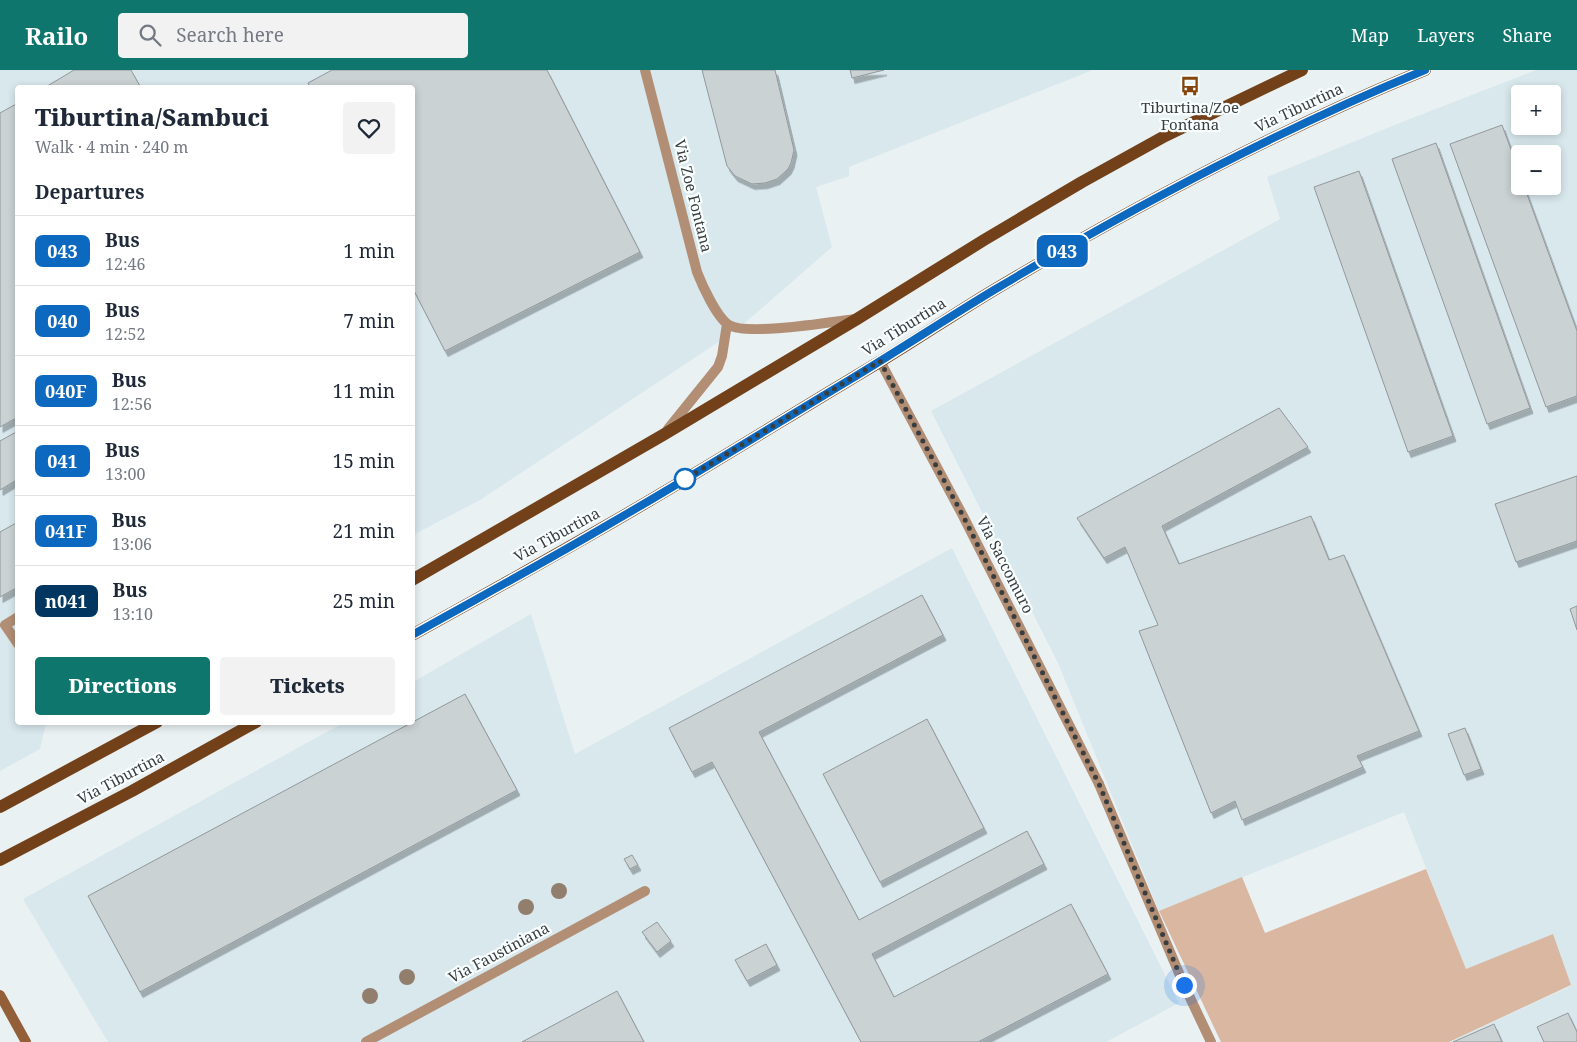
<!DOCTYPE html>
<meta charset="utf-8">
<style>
body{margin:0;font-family:"Noto Serif",serif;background:#f2f2f3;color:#1f2937;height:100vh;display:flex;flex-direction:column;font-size:19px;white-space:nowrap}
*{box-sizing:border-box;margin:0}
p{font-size:16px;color:#747a83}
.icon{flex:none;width:28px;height:28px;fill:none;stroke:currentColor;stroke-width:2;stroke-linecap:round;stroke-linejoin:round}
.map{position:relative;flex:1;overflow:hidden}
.sheet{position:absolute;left:15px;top:15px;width:400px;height:640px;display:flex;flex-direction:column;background:#fff;border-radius:5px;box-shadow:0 2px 8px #0003}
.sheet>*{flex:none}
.badge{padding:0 10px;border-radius:8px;font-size:18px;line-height:32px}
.controls{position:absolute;left:1511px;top:15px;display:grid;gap:10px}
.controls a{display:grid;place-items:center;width:50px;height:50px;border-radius:5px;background:#fff;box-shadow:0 2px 8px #0003;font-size:25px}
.you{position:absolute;width:25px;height:25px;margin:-12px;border:4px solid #fff;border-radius:50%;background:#1a73e8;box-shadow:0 0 0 8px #1a73e833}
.map>.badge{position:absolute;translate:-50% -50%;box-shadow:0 0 0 2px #fff}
h2{padding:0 20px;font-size:19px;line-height:45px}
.round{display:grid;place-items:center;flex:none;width:52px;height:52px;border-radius:5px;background:#f2f2f3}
.summary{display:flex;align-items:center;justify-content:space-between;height:85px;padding:0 20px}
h1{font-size:24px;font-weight:800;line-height:38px}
.button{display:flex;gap:10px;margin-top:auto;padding:10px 20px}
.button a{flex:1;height:58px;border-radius:5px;background:#0f766e;color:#fff;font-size:20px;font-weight:800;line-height:58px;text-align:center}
.button a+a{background:#f2f2f3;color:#1f2937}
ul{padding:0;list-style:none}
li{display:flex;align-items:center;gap:15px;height:70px;padding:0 20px;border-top:1px solid #e0e1e3}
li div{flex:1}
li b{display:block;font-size:19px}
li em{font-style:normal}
li .badge{min-width:55px;font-weight:700;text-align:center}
header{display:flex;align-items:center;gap:30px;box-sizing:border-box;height:70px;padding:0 25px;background:#0f766e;color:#fff}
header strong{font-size:24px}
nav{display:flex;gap:28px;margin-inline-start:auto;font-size:18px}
.search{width:350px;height:45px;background:#f2f2f3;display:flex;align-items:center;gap:12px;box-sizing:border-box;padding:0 18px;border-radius:5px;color:#747a83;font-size:19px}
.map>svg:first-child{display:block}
.built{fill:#d8e8ed;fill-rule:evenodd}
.green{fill:#d9b7a0}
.building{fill:#cbd2d4;stroke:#92989b;filter:url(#shadow)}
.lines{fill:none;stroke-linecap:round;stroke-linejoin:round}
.lane{stroke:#b28e75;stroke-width:10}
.street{stroke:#b28e75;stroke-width:10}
.secondary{stroke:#925f39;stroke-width:10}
.primary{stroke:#72411a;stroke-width:12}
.tree{fill:#917e6d}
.line-casing{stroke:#fff;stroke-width:11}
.line{stroke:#0c69bf;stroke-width:8}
.walk{stroke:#3a3d3e;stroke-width:5;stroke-dasharray:0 9}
.stop-dot{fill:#fff;stroke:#0c69bf;stroke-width:2.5}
.labels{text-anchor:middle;stroke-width:4.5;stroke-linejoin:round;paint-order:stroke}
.poi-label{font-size:15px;fill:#3a3d3e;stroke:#f9feff}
.street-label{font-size:15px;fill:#3a3d3e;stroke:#f9feff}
</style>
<header>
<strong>Railo</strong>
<div class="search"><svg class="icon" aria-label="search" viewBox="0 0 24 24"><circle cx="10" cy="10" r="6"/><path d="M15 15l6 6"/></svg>Search here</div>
<nav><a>Map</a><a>Layers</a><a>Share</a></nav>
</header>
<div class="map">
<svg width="1577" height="972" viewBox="0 0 1577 972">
<defs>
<filter id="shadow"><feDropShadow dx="3" dy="5.5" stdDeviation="0" flood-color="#0004"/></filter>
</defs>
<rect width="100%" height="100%" fill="#eaf1f3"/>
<path class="built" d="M0,0H1093L849,97V106L816,117L832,177L747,251L711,277L480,430L413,465L412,18H18V652L46,653L40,679L0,701Z
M1536,0H1577V972H1449L1571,916L1552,865L1466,899L1404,742L1159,841L1058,593L931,341L1280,149L1267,107L1402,52ZM1520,24H1552V56H1520ZM1520,84H1552V116H1520Z
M952,478L1179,933L1106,972H108L23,829L343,653L412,652L413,612L531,544L575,684Z"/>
<path class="green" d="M1426,799L1466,899L1553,864L1571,915L1449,972H1221L1159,841L1242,807L1265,863Z"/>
<path class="building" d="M74,0H131L141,18H44Z
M332,0H547L640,182L445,281L412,217V18H310L308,13Z
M702,0H775L794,80L791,93L788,99L777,109L765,113L752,114L735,106L727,96Z
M850,0H884L852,8Z
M18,33V347L0,357V43Z
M1502,55L1520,104V116H1524L1577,261V326L1546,337L1450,74Z
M1436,73L1530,338L1487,354L1392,89Z
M1359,101L1453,366L1408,382L1314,117Z
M1279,338L1308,377L1162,456L1179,494L1311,446L1329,490L1344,485L1419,661L1357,686L1363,697L1242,750L1235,731L1211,743L1139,561L1158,555L1125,477L1104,488L1077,448Z
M18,361V409L0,420V371Z
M1577,406V471L1516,492L1495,434Z
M18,452V517L0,527V462Z
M922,525L943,565L759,662L859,850L1027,761L1044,794L872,884L894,927L1071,834L1108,904L978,972H861L712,692L692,702L669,658Z
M1577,536V560L1570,539Z
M465,624L517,720L140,922L88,826Z
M927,649L984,758L880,812L823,704Z
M1465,658L1481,699L1464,705L1448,664Z
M632,785L638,795L630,799L624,789Z
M657,852L671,871L657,882L642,862Z
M766,874L777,895L747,911L735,890Z
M617,921L644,972H522Z
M1568,943L1577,962V972H1544L1537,957Z
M1494,954L1502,972H1453Z"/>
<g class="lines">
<path class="lane" d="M18,547L5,555L18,574
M1099,714L1184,915L1211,972"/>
<path class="street" d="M645,0L697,202C702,215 717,248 729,255C747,266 831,252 856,249
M880,291L962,444L1099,714
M668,359L718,297L722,286L727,254
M366,972L645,821"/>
<path class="secondary" d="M0,925L26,972"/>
<path class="primary" d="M412,510L663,365L857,249L984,170L1082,112L1165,66L1302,0
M412,565C479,528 545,491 611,453C700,402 787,347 876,294C916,270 954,244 994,220C1133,137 1276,61 1425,0
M0,737L157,652
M0,790L132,721L256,652"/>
</g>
<g class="tree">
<circle cx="559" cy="821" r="8"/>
<circle cx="526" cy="837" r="8"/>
<circle cx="407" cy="907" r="8"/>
<circle cx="370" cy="926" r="8"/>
</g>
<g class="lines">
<defs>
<path id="line" d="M412,565C478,528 545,492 611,453C691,407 771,357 851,309C899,280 946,249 994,220C1133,137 1276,61 1425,0"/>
</defs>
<use href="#line" class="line-casing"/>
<use href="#line" class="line"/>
<path class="walk" d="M685,409L679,413L880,291L962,444L1099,714L1184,915"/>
</g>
<defs>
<symbol id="bus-bare" viewBox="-9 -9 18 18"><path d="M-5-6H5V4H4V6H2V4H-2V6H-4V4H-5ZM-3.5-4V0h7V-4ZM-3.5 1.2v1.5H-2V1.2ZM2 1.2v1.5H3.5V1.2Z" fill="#85460b" stroke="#f9feff" stroke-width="2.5" paint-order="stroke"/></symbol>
</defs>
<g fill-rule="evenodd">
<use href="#bus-bare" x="1176" y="2" width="28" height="28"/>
</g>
<circle class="stop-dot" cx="685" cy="409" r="10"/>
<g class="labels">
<g class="poi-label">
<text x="1190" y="43">Tiburtina/Zoe<tspan x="1190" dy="17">Fontana</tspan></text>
</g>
<g class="street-label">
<text transform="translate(1299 38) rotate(-25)" y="5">Via Tiburtina</text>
<text transform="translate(693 126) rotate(76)" y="5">Via Zoe Fontana</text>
<text transform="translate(904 257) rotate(-32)" y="5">Via Tiburtina</text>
<text transform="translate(557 465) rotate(-29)" y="5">Via Tiburtina</text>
<text transform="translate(1005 495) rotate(63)" y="5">Via Saccomuro</text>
<text transform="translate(121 708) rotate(-28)" y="5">Via Tiburtina</text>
<text transform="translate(499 883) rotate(-28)" y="5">Via Faustiniana</text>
</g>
</g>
</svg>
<div class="controls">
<a>+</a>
<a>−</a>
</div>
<div class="you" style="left:1184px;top:915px"></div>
<b class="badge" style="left:1062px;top:181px;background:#0c69bf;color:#fff">043</b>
<section class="sheet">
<div class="summary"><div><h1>Tiburtina/Sambuci</h1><p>Walk · 4 min · 240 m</p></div><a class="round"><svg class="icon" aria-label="heart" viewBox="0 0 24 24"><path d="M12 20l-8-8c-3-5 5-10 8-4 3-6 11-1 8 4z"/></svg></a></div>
<h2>Departures</h2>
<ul>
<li><span class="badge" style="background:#0c69bf;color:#fff">043</span><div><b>Bus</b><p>12:46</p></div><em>1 min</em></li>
<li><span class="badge" style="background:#0c69bf;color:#fff">040</span><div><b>Bus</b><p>12:52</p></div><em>7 min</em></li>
<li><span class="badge" style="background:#0c69bf;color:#fff">040F</span><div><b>Bus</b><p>12:56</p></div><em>11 min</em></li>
<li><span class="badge" style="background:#0c69bf;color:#fff">041</span><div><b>Bus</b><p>13:00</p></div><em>15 min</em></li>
<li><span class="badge" style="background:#0c69bf;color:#fff">041F</span><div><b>Bus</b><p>13:06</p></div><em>21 min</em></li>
<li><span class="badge" style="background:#00365f;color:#fff">n041</span><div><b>Bus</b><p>13:10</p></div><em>25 min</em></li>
</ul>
<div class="button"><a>Directions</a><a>Tickets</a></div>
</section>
</div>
